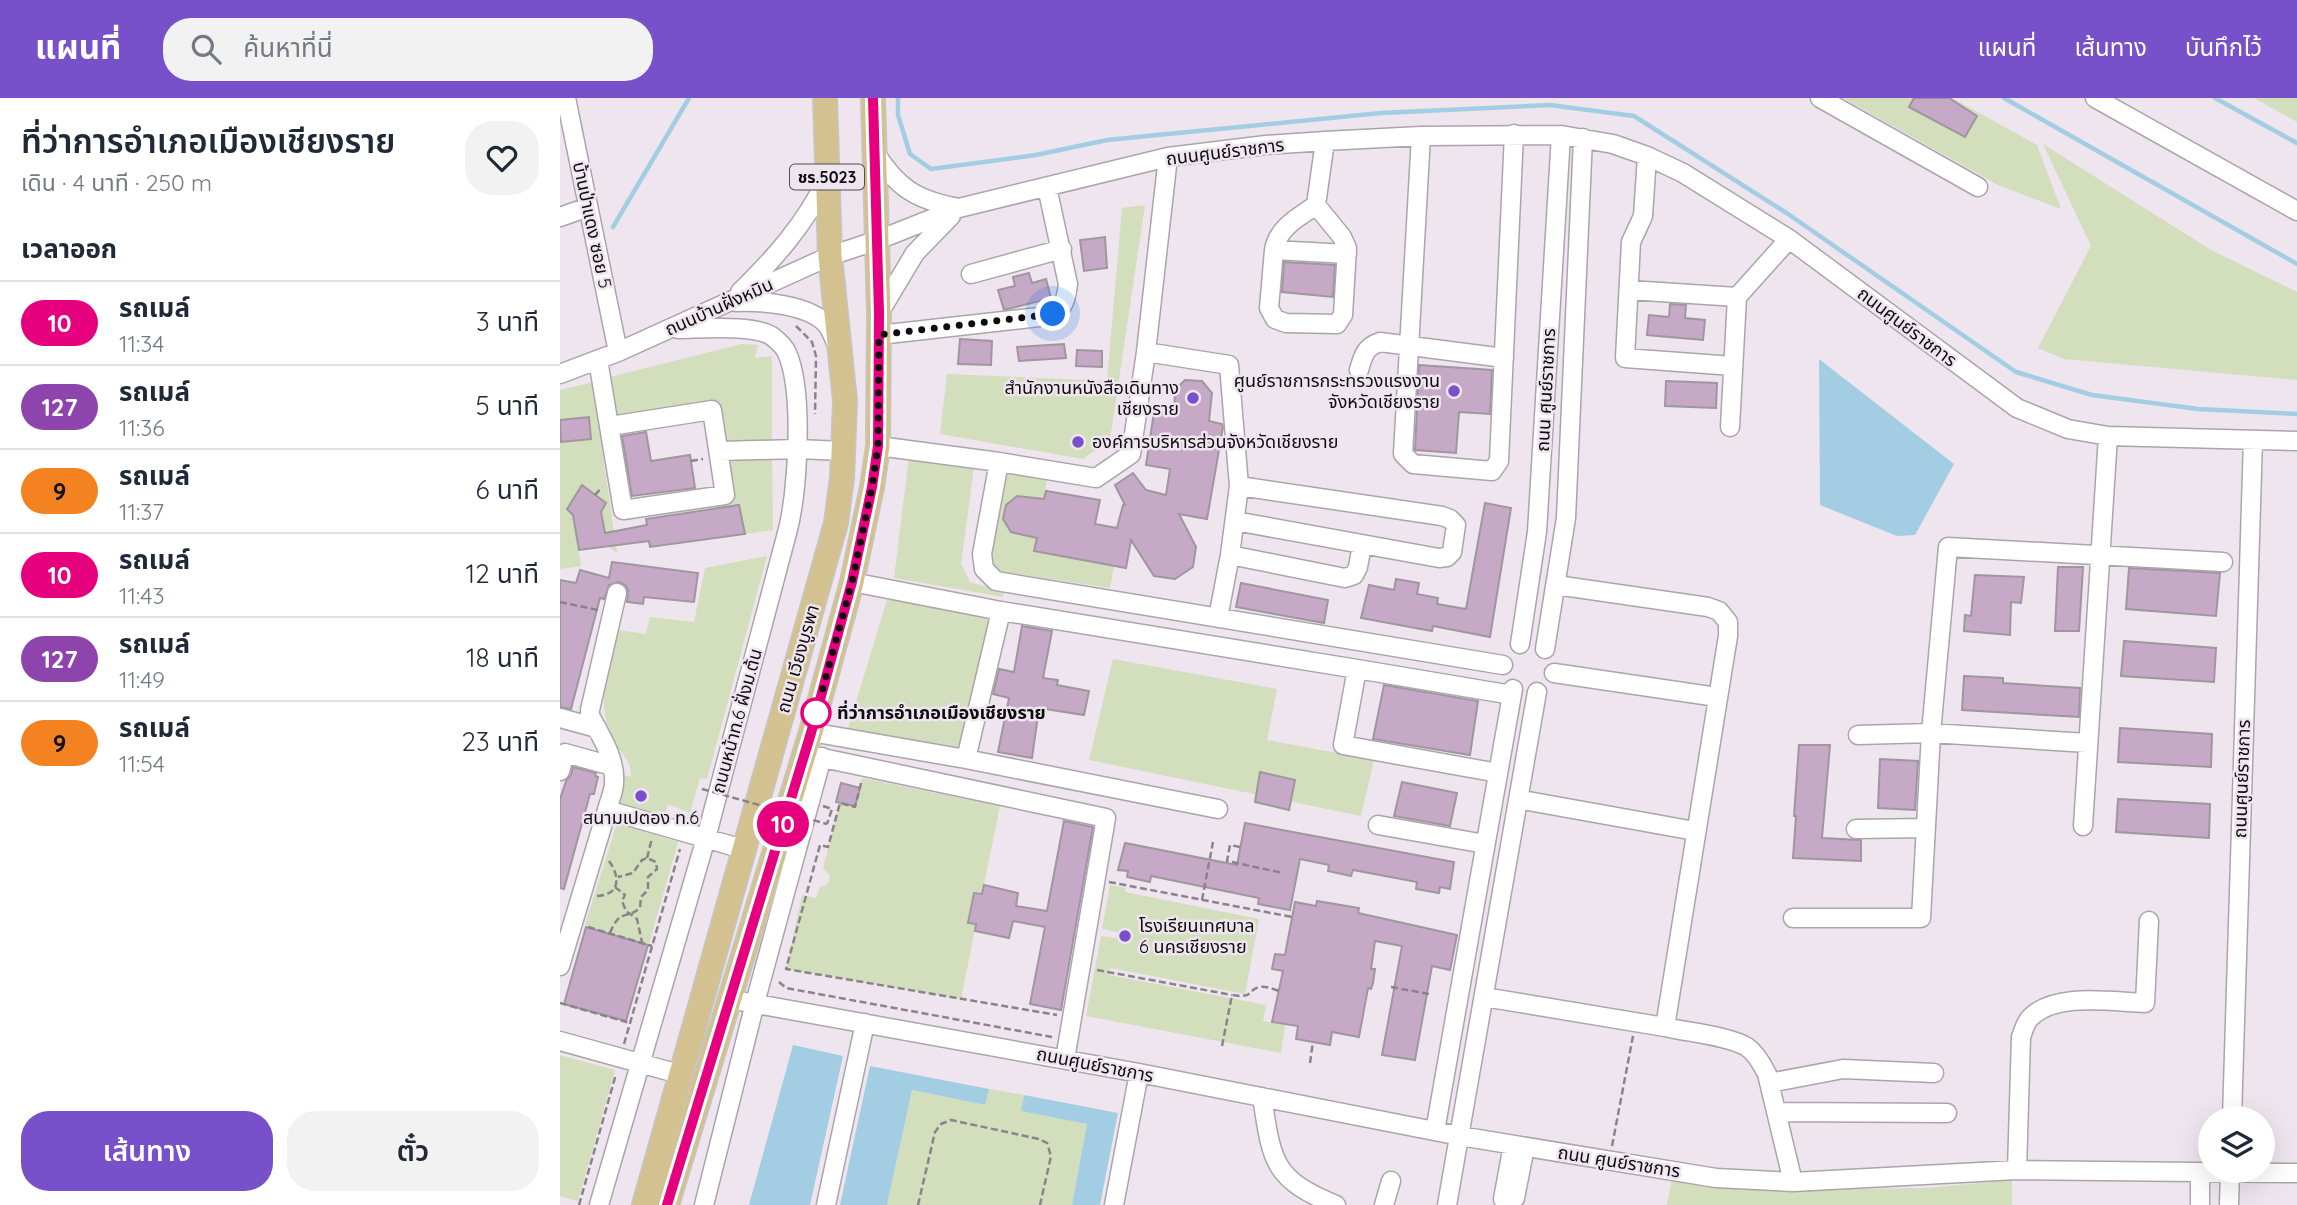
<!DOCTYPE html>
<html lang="th">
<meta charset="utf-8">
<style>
body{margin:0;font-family:Quicksand,"Noto Sans Thai",sans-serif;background:#f2f2f3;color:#1f2937;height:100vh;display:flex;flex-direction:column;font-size:26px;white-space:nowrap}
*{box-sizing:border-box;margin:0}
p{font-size:23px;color:#747a83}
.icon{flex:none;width:38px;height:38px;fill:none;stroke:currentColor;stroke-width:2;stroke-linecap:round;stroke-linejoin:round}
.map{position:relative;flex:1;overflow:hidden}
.side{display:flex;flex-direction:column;background:#fff;width:560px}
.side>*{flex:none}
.badge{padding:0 14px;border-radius:23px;font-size:24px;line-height:46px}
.controls{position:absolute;left:1638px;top:1008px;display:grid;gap:14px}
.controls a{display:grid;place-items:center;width:77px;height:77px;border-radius:50%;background:#fff;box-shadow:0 7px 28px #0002;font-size:35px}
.you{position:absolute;width:35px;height:35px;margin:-18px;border:5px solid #fff;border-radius:50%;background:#1a73e8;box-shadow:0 0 0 10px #1a73e833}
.map>.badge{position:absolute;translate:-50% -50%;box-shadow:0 0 0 4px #fff}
h2{padding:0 21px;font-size:26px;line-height:63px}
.round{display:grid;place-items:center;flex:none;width:74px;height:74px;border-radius:28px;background:#f2f2f3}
.headline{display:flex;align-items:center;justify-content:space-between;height:119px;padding:0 21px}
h1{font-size:33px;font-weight:600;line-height:52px}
.action{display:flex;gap:14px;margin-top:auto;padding:14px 21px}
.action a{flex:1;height:80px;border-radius:28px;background:#7850c9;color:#fff;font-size:28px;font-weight:600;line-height:80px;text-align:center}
.action a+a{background:#f2f2f3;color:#1f2937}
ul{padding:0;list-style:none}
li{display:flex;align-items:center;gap:21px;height:84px;padding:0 21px;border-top:2px solid #e0e1e3}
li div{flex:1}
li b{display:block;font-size:26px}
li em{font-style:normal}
li .badge{min-width:77px;font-weight:700;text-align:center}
header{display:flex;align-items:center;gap:42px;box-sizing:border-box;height:98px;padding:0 35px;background:#7850c9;color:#fff}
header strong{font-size:33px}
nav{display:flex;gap:38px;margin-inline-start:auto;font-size:24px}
.search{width:490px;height:63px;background:#f2f2f3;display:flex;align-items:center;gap:18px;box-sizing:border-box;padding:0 24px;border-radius:28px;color:#747a83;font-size:26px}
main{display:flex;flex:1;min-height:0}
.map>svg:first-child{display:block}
.green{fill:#d2debc}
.water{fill:#a3cde2}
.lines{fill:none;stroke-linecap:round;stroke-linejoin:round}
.stream{stroke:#a3cde2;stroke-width:4.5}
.building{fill:#c6a9c6;stroke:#9f969f;stroke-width:2}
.minor-casing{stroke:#aca4ac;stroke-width:21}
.major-casing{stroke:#c5c5c5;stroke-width:26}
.path{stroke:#8a838a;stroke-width:2.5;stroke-dasharray:7 3.5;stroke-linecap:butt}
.minor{stroke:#fff;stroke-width:18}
.major{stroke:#d3c290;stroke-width:23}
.path-bridge{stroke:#8a838a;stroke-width:2.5;stroke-dasharray:7 3.5;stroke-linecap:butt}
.line-casing{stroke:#fff;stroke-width:16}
.line{stroke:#e6007e;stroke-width:10}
.walk{stroke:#0f0c0f;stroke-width:7;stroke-dasharray:0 12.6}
.poi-dot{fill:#7850c9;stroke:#eee5ee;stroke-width:2.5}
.stop-dot{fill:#fff;stroke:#e6007e;stroke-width:3.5}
.labels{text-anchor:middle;stroke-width:5;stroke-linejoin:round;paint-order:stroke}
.shield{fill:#eee5ee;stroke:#524d52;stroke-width:2}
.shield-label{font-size:16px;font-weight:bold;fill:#0f0c0f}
.street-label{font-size:18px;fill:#0f0c0f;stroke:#eee5ee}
.poi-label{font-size:18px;fill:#0f0c0f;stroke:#eee5ee;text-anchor:end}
.stop-label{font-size:18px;font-weight:bold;fill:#0f0c0f;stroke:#eee5ee;text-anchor:start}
</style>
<header>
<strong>แผนที่</strong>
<div class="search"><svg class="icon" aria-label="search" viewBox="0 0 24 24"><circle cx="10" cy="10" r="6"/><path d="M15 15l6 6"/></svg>ค้นหาที่นี่</div>
<nav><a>แผนที่</a><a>เส้นทาง</a><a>บันทึกไว้</a></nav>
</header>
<main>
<section class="side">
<div class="headline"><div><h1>ที่ว่าการอำเภอเมืองเชียงราย</h1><p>เดิน · 4 นาที · 250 m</p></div><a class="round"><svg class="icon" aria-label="heart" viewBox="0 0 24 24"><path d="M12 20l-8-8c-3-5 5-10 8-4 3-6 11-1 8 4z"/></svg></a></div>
<h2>เวลาออก</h2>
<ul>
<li><span class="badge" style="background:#e6007e;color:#fff">10</span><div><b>รถเมล์</b><p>11:34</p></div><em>3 นาที</em></li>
<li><span class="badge" style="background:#8e44ad;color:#fff">127</span><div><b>รถเมล์</b><p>11:36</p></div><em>5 นาที</em></li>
<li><span class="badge" style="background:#f58220;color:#111">9</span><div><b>รถเมล์</b><p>11:37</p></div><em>6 นาที</em></li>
<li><span class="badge" style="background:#e6007e;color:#fff">10</span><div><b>รถเมล์</b><p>11:43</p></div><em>12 นาที</em></li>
<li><span class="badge" style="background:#8e44ad;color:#fff">127</span><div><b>รถเมล์</b><p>11:49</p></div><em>18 นาที</em></li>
<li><span class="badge" style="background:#f58220;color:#111">9</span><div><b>รถเมล์</b><p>11:54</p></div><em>23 นาที</em></li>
</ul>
<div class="action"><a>เส้นทาง</a><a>ตั๋ว</a></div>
</section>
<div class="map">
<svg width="1737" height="1107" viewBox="0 0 1737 1107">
<rect width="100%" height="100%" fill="#eee5ee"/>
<path class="green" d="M1283,0H1392L1477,47L1501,111L1438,87Z
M1694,0H1737V24Z
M1483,46L1651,152L1737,194V282L1504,261L1478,250L1531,148Z
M585,107L550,342L523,361L380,336L387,276L547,283L562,110Z
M182,246L198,247L195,260L212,258V345L167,348L155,310L49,321L42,281Z
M33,284L44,342L42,351L57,455L47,447L41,414L46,405L22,388L7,411L13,417L21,468L0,471V292Z
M212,359L213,432L185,436L179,407L157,411L156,408L172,404L166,361Z
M349,359L414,369L401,466L410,484L444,494L443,499L334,480Z
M438,372L487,379L482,414L473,400L457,398L446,407L443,421L451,434L466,438L479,429L475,453L554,468L550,490L424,471Z
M207,458L147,681L140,680L130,715L108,706L103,720L50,706L59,676L71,679C72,664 62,657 55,645C35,609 45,569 58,532L86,536L90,519L134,524L145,470Z
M330,492L441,513L406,661L285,640Z
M553,561L717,591L707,642L814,662L801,718L529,662Z
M302,680L440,708L422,796L414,795L408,824L416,826L401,901L226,871L242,797L256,800L260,789C267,787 269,785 270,778L263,770L280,705L295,708Z
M57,725L118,744L89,846L25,827Z
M550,787L566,790L565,794L699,821L685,896L551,870L549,877L706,907L703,923L725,927L721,955L526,918L541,838L556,840L557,834L542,831Z
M0,957L55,972L18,1103L0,1098Z
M429,991L464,997L462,1013L527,1026L512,1107H327L352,992L424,1007Z
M1112,1080L1210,1092L1365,1090L1452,1082V1107H1107Z"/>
<path class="water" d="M1259,261L1394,366L1355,437L1337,438L1260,407Z
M233,947L283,958L250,1107H189Z
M310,968L429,991L425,1007L352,992L327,1107H280Z
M464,997L558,1015L540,1107H512L527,1026L461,1013Z"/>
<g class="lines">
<path class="stream" d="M338,0V17L350,56L371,71L476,57L547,42L821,15L990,7L1074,18L1228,116L1456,274L1532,297L1638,311L1737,316
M1444,0L1737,166
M1655,0L1737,45
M53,129L129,0"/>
</g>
<path class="building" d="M1354,0H1389L1417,18L1405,39L1349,9Z
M545,139L547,170L524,173L520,142Z
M724,164L775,167L773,199L722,194Z
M469,175L472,185L486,181L491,200L444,212L438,192L455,188L453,179Z
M1110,206L1126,207L1125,220L1145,222L1143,242L1087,237L1089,217L1109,219Z
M400,241L432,243L431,267L398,266Z
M504,246L506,260L459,263L457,249Z
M517,252L542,253V269L516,268Z
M859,267L932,272L930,316L899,314L896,355L855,352Z
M625,282L642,283L652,295L649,323L662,326L663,329L647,421L619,416L636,449L633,469L615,481L594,478L571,442L566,470L474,453L477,440L451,434L443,421L446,407L457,398L484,401L486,393L540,402L535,426L557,430L563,407H565L555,387L573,375L586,392L606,397L610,371L586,367L594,314L614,317L615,292Z
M1106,283L1157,285L1156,310L1105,308Z
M29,319L31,341L1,344L0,322Z
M86,334L91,363L130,357L135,390L72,398L62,338Z
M22,387L46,405L41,414L45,435L87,427L86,421L179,407L185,436L90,449L89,443L19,452L13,417L7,411Z
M925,405L951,410L930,539L873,528L872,533L801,520L809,487L834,492L836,481L859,485L857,496L878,500L877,506L906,511Z
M52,464L138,475L134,504L84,499L83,506L67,504L68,492L65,487L59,484L49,487L44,501L40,500L11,611L0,609V482L16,485L20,472L49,480Z
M1498,469H1523L1519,533H1495Z
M1569,470L1660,475L1656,518L1566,511Z
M1415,477L1464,479L1461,505L1451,504L1450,537L1404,533L1405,517L1411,518Z
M681,485L768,502L764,525L676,509Z
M462,528L492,533L483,580L498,582L497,587L529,593L524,617L479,610L472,660L438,654L449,600L433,596L439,571L454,574Z
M1564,543L1656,550L1654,584L1561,578Z
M1404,578L1443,580V585L1520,590L1519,619L1402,612Z
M824,587L918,603L910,657L813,641Z
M1560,630L1652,636L1651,669L1558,664Z
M1239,647H1270L1262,740L1301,742V763L1233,760L1236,718H1234Z
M1320,661L1358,663L1355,712L1318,710Z
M13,669L36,675L35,678L38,679L34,696H30L4,791L0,790V701L6,683L11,677Z
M700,674L735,682L729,712L695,704Z
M842,684L897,695L890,728L834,718Z
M281,685L300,690L295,708L276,704Z
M1558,701L1650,706L1649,740L1556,734Z
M504,723L533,729L501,912L470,906L485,829L453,823L449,840L415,833L416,826L408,825L414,795L422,796L424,787L458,795L456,808L487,813Z
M685,725L894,764L890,791L880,789L879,795L856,791L857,784L793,772L791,778L768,773L769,767L740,761L730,812L698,806L699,800L635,787L591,778L590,784L567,779L568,773L558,772L565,745L677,767Z
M757,803L799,810L798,815L897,837L890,872L872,868L855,962L822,957L842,848L815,843L811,871H815L813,885L811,891L808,890L799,939L772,934L770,947L736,941L738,928L712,924L723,873L712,871L715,856L725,857L735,804L756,808Z
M26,829L88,847L66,923L4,906Z"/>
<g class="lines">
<defs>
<path id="minor" d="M6,0L58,254
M1260,0L1418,89
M1535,0L1737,113
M861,38L843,356L853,366L932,373L939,363L954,36
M765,43L756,107C739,119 718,129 714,152L787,156
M314,53C337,90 356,102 399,110
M1087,58L1083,118L1071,144L1065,260L1173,268
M0,119L28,109
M714,152L709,210L715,221L726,225L777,226L783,217L787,150L782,139L756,107
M411,176L502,151
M1069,192L1177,199
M180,194C215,160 245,126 267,81
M176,204C201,203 249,206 267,227C271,232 274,241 277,247
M319,215L355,155L391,118
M319,237L479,219C502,214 505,209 508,186L487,89
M586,254L669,267L679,388
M38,262L63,412L165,397L152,312L50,328
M799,272C803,258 805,249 820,244L944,260
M0,276L58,254L270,158L318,142L399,110L608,59L706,47L765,43L861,38L1001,37L1053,46L1087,58L1123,75L1229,141L1457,310L1508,331L1548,338L1737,343
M1170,329L1177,199L1229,141
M318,348L439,364L536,380L571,356L586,254L608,59
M160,353L237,351L283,353
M439,364L422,456L424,471L436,483L943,567
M670,457L785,480L794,477L798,469L802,447
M292,484L441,513L406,661L658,711
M996,487L1148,509L1159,513L1168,524V538L1105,929C1126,934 1170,938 1187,949C1196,955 1202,966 1207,976L1233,1084
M441,513L797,571L783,647L938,675
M658,520L670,457L679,388L882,418L890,421L896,427L892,454L887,459L879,460L675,423
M960,546L977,434L1001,37
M985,551L1006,420L1023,40
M797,571L952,597
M994,575L1157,599
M0,620L37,630
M251,634L406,661
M1298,637L1371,635L1527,645
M244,656L546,720L505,961
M0,673L5,655L52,668
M968,703L1135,733
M47,712C49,703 54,694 54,685C56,661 41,638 30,618V612L57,495
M818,727L925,746
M1523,728L1548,338
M1296,731L1366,730
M1233,820H1361L1371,635L1388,449L1663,464
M0,868L47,712L183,751
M924,899L1105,929
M169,901L579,975L900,1038L1156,1080L1233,1084L1457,1072L1737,1075
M0,943L119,976
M1209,985L1283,971L1374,975
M702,999C712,1063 712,1081 776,1107
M1216,1014L1387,1015
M1672,1020L1693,342
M875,1033L953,591
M1457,1072L1461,939C1464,932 1465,924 1471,919C1496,894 1552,904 1585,905L1589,823
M1640,1074V1107
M955,1100L965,1049
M39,1107L146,740L227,435C238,395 244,293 227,255C225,250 218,243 213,239C196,226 141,231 118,231
M144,1107L195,905L262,659
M266,1107L305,925
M554,1107L579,975
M824,1107L831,1083
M887,1107L977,594
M946,1107L943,1101L953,1047
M1669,1107L1670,1073"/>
<path id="major" d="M84,1107L276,425L282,380L285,303L270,158L265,0
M107,1107L251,634L292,484L312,389L318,348L319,215L313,0"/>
</defs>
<use href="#minor" class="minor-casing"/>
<use href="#major" class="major-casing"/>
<path class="path" d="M236,228L252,244L256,258L255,316
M131,363L143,361
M35,397L42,389
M0,504L38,512
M301,685L295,709L280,705L268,749L260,747L226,871L497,917
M263,708L272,711L267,726
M680,749L670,747L667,763L723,775
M87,760L92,740
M549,784L732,819
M55,789L65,797L62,803L66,813L77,821L82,844
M37,798C61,797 60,778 49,763
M642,802L653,744
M28,829L92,848
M50,835C60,810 66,822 80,810L81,799L88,792V779L97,771L96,764L87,760L82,762L73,775L58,779
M537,872L672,897
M219,884L226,890L492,939
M831,889L869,896
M0,905L70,925
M64,946L120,751
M662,948L672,897C695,901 687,891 700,889C706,888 713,891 719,893
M750,965L753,944
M1052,1048L1073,938
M19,1107L56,976
M358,1107L375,1034L381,1026L391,1022L479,1041L487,1045L491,1058L480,1107"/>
<use href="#minor" class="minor"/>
<use href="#major" class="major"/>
<path class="path-bridge" d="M142,691L267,726"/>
</g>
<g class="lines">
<defs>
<path id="line" d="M107,1107L251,635L292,484L312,389L318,348L319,215L313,0"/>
</defs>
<use href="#line" class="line-casing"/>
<use href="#line" class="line"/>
<path class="walk" d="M256,615L292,484L312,389L318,348L319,237L493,216"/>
</g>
<g class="poi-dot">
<circle cx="894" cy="293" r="7"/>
<circle cx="633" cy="300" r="7"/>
<circle cx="518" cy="344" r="7"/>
<circle cx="81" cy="698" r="7"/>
<circle cx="565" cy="838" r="7"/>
</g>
<circle class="stop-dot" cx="256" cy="615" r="14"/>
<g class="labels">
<rect class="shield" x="230" y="66.5" width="74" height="25" rx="5"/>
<g class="shield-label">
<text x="267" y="85">ชร.5023</text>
</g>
<g class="street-label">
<text transform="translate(665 54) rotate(-7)" y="6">ถนนศูนย์ราชการ</text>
<text transform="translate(32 127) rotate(78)" y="6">บ้านป่าแดง ซอย 5</text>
<text transform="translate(159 209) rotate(-24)" y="6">ถนนบ้านฝั่งหมิน</text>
<text transform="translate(1347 229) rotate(37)" y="6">ถนนศูนย์ราชการ</text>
<text transform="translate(986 292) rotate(-87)" y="6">ถนน ศูนย์ราชการ</text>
<text transform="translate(238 561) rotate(-74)" y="6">ถนน เวียงบูรพา</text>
<text transform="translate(177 623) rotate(-75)" y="6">ถนนหน้าท.6 ฝั่งม.ต้น</text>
<text transform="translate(1682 681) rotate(-88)" y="6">ถนนศูนย์ราชการ</text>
<text transform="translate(535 967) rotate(11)" y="6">ถนนศูนย์ราชการ</text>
<text transform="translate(1059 1064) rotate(9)" y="6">ถนน ศูนย์ราชการ</text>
</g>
<g class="poi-label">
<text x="880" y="289">ศูนย์ราชการกระทรวงแรงงาน<tspan x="880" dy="21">จังหวัดเชียงราย</tspan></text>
<text x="619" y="296">สำนักงานหนังสือเดินทาง<tspan x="619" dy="21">เชียงราย</tspan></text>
<text x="532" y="350" text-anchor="start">องค์การบริหารส่วนจังหวัดเชียงราย</text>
<text x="81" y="726" text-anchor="middle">สนามเปตอง ท.6</text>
<text x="579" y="834" text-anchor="start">โรงเรียนเทศบาล<tspan x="579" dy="21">6 นครเชียงราย</tspan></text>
</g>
<g class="stop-label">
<text x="277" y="621">ที่ว่าการอำเภอเมืองเชียงราย</text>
</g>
</g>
</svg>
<div class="controls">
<a><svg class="icon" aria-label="layers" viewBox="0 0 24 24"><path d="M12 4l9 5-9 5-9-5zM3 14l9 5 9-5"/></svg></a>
</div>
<div class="you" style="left:493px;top:216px"></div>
<b class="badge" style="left:223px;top:726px;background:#e6007e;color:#fff">10</b>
</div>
</main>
